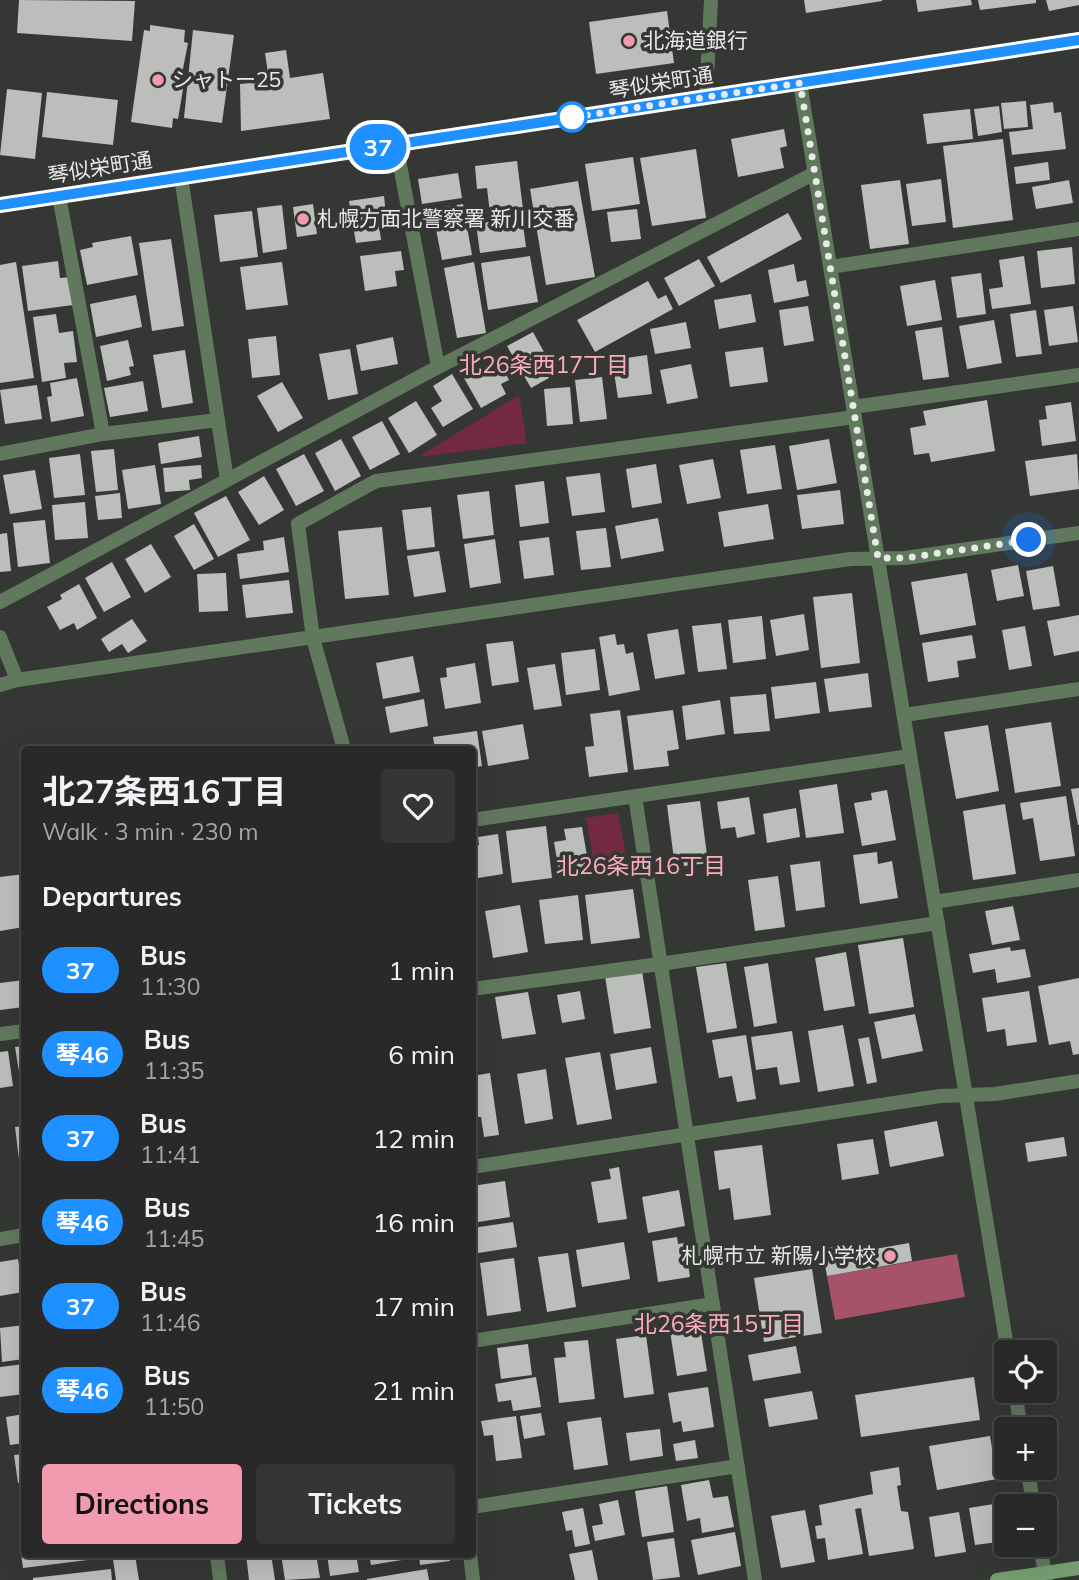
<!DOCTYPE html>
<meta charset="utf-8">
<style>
body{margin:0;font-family:Mulish,"Noto Sans JP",sans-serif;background:#343534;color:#f1f3f6;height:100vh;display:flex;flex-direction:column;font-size:26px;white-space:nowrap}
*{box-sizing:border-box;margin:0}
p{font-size:23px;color:#a5a6a8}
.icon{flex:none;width:38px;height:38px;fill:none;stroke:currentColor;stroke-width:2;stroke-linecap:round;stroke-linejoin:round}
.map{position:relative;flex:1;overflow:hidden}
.details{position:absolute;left:21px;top:746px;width:455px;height:812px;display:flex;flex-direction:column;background:#282928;border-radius:7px;box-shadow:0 7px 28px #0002,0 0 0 2px #444545}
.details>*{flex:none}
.badge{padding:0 14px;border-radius:23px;font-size:24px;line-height:46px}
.fabs{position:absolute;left:994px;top:1340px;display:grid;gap:14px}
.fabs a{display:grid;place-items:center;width:63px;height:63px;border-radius:7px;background:#282928;box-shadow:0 7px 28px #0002,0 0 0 2px #444545;font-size:35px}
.you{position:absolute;width:35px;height:35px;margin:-18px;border:5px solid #fff;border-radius:50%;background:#1a73e8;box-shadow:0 0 0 10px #1a73e833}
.map>.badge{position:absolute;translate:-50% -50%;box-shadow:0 0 0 4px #fff}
h2{padding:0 21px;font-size:26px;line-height:63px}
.round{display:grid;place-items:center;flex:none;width:74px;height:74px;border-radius:7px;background:#343534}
.summary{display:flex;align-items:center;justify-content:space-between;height:119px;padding:0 21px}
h1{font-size:33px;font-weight:700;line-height:52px}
.cta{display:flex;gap:14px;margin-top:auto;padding:14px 21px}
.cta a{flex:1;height:80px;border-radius:7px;background:#f19ab0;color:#111;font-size:28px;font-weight:700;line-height:80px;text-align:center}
.cta a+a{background:#343534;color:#f1f3f6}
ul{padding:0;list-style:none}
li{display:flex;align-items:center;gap:21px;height:84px;padding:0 21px}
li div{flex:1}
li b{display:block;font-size:26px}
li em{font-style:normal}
li .badge{min-width:77px;font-weight:700;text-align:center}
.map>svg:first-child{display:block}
.green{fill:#732a41}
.water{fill:#a6526a}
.building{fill:#bbbebb}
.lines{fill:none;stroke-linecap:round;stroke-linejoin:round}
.street{stroke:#60795d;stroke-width:14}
.secondary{stroke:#769e72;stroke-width:14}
.line-casing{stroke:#fff;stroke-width:16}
.line{stroke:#1e90ff;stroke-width:10}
.walk{stroke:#e8e9e8;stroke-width:7;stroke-dasharray:0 12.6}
.poi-dot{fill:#f19ab0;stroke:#353735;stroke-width:2.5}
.stop-dot{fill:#fff;stroke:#1e90ff;stroke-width:3.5}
.labels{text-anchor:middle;stroke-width:7;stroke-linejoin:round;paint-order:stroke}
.poi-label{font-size:21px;fill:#e8e9e8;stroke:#353735;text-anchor:start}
.street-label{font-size:21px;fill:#e8e9e8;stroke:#353735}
.neighbourhood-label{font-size:23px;fill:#fdaabf;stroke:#353735}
</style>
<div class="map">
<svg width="1079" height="1580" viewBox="0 0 1079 1580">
<rect width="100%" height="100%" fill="#353735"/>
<path class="green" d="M519,395L527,443L418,457Z
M618,813L629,870L596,876L586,818Z"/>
<path class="water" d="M957,1254L965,1297L835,1320L827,1276Z"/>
<path class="building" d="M19,0L135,1L132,41L17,33Z
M804,0H882V1L806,13Z
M916,0H971L972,5L918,12Z
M978,0H1036V3L980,10Z
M1046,0H1079V5L1049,11Z
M667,11L674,63L596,74L589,22Z
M150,25L185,30L184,42L188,43L179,89H183L178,119L173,118L172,128L131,122L144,30L150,31Z
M193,30L234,35L222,123L184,118Z
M286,50L290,78L323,73L330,119L241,131L240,84L269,80L265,53Z
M7,89L42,93L35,159L0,155Z
M47,92L118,100L113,145L42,137Z
M1026,101L1028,127L1004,129L1001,103Z
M1053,102L1054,113L1061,112L1066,149L1012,155L1009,132L1033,129L1030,105Z
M999,106L1002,132L978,136L974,109Z
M970,109L973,139L927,144L923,114Z
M784,129L787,146L780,148L784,168L738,177L731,139Z
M1003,139L1013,220L953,228L943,146Z
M696,149L706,218L652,226L640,158Z
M633,157L640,204L592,211L585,164Z
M517,161L523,209L490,213L487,188L477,189L475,166Z
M1048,162L1050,180L1016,184L1014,167Z
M458,173L462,198L422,204L418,179Z
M941,179L946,222L912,226L906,184Z
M900,180L909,244L870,249L861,185Z
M1069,180L1073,203L1036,209L1032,187Z
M578,181L595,277L546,285L530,189Z
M384,196L386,215L378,217L381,240L356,243L349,201Z
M313,204L317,234L297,237L293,207Z
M463,204L472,255L442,260L432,209Z
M282,205L287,249L263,253L257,208Z
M637,209L641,239L611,242L607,212Z
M252,211L258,257L220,262L214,215Z
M788,213L802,239L721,283L707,257Z
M522,217L526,247L480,253L476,224Z
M131,236L138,275L87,285L80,250L93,247L92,243Z
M171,239L184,326L152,331L139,243Z
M1072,247L1075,284L1041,288L1037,251Z
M401,251L404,270L395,271L397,286L365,291L360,256Z
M530,256L538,302L488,310L481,263Z
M1024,256L1031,304L992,309L989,289L1003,287L999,260Z
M699,259L715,286L679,306L664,278Z
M58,261L60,278L70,277L73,305L28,311L22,266Z
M16,262L34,378L0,383V265Z
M282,262L288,305L246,310L240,267Z
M474,262L486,333L457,338L444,268Z
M794,264L797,282L806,280L809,296L774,303L768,270Z
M981,273L986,314L957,318L951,277Z
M935,280L942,320L907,326L900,286Z
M648,281L658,299L666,295L673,309L595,352L577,320Z
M751,294L756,322L719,329L714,300Z
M136,295L142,327L96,337L90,304Z
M808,306L814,341L784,346L779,310Z
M1073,306L1078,342L1049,346L1044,310Z
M1036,310L1042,354L1016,357L1010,314Z
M56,314L59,333L73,331L77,362L64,363L66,378L42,382L33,317Z
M994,320L1002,363L967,369L959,326Z
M686,322L691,348L655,354L650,329Z
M942,327L949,377L923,380L915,331Z
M533,332L556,374L531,388L507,346Z
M276,336L280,375L252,378L248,339Z
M393,337L398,364L361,371L356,345Z
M128,340L134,366L129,367L131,375L107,381L100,346Z
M763,347L768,382L730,387L725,352Z
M350,349L358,394L328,400L319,354Z
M185,350L193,403L162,408L153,355Z
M647,355L652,394L618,398L612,360Z
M498,359L509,380L501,384L506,394L481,408L464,378Z
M691,364L698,398L667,404L660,370Z
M452,374L473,409L443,427L431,408L442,401L433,386Z
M602,377L607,419L580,422L575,380Z
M77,378L84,416L51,422L47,397L52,396L50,383Z
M143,381L148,411L110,417L104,388Z
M282,382L303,418L278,432L257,396Z
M37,385L42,419L5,424L0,390Z
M570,387L573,424L547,426L544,389Z
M987,400L995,451L931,462L929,453L914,455L910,428L926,425L923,411Z
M416,401L437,435L409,453L388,418Z
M1071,402L1076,441L1042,446L1039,420L1047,419L1045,406Z
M382,421L400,454L370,470L352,437Z
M199,436L202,457L161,464L158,443Z
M341,439L361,476L335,491L315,453Z
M829,439L837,483L797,490L789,446Z
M775,445L782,489L747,494L740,450Z
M114,449L118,490L96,492L91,451Z
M80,454L85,495L54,498L49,458Z
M304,454L324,491L296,506L276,469Z
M1077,454L1079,489L1030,496L1025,461Z
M713,459L721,498L687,504L679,465Z
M656,464L662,503L632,508L626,469Z
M155,465L161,504L128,509L122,470Z
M201,465L202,478L189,480L190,490L165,492L163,468Z
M35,470L42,509L10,514L3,475Z
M600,473L605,512L572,516L566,477Z
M264,476L284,510L259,525L238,492Z
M544,481L549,523L520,527L515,485Z
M840,490L844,524L802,529L797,495Z
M489,491L494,535L463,539L457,495Z
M120,493L122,518L98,520L95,496Z
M226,496L250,540L218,557L194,513Z
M85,502L88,538L55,540L52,505Z
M768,504L774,539L724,547L718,512Z
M431,507L435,547L407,550L402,510Z
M658,518L664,551L621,559L615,526Z
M45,520L50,563L18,567L13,523Z
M194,524L214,559L194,570L174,536Z
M382,527L389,595L345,599L338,531Z
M606,528L611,567L581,570L576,531Z
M7,533L11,571L0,572V534Z
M284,537L289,572L240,579L237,554L264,550L263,541Z
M549,537L554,575L524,579L519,541Z
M495,539L501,583L470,588L464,544Z
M151,544L171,577L145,593L125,559Z
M439,551L446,592L414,597L407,556Z
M112,562L131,597L104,612L85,578Z
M1018,565L1024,596L997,601L991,570Z
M1053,566L1060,606L1033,610L1026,571Z
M226,573L228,611L199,612L197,574Z
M967,573L976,625L920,635L911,582Z
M289,580L293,613L246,618L242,585Z
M79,584L97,618L77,630L74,623L60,630L47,607L62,599L60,595Z
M852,593L860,663L821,668L813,597Z
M804,614L809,650L776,656L770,620Z
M1079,615V651L1054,656L1047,621Z
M762,616L766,659L733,663L728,620Z
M132,619L147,641L128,653L122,644L109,652L101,639Z
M721,623L727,669L698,672L692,626Z
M1025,626L1032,666L1009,670L1002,630Z
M678,629L685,674L655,679L647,634Z
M615,634L617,645L624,644L626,654L633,652L640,690L609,696L599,637Z
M972,635L976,658L957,661L959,677L928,682L922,643Z
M513,641L519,682L492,686L486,644Z
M595,649L600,690L566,695L561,653Z
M413,656L420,692L383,699L376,663Z
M475,663L481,703L445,709L440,678L447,677L446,668Z
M555,664L562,706L534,710L527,668Z
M868,673L872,707L829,712L824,679Z
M816,682L820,713L775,719L771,687Z
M766,694L770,731L734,734L730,697Z
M424,699L428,726L390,733L385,707Z
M720,700L725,734L686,740L682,706Z
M620,710L628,772L589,777L585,747L594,746L590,714Z
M673,710L679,749L667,751L669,766L634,770L627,716Z
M1051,722L1061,786L1015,793L1005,729Z
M523,724L529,759L488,766L482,731Z
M988,725L999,791L956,799L944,732Z
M477,731L482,766L472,768V749H435L433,737Z
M837,784L844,833L806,838L799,790Z
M1079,788V825H1078L1071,789Z
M887,790L896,840L862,846L854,803L872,800L871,793Z
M1066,796L1075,856L1040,861L1033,818L1023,820L1020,803Z
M749,797L755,834L737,838L735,827L721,829L717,802Z
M700,801L708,863L684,866L683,858L674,860L667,805Z
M1005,804L1016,874L973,880L963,811Z
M796,808L800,837L767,843L763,814Z
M546,826L552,878L512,883L506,831Z
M582,827L590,873L560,878L554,842L566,840L564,829Z
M498,834L503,874L472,879V846L479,845L478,837Z
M877,852L878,864L892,861L898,898L860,904L853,855Z
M820,861L825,907L796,911L790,865Z
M24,874V927L0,931V877Z
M778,876L785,927L755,931L748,880Z
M633,889L640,938L591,944L585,895Z
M578,895L583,940L545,944L539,900Z
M520,905L528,952L493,958L485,911Z
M1013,906L1020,940L992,945L985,911Z
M903,938L914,1007L869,1014L858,945Z
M1010,947L1011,951L1025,949L1031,977L997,983L995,969L973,973L969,954Z
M846,952L855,1006L824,1011L815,958Z
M726,963L737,1028L707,1033L696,967Z
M768,963L777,1023L754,1027L744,967Z
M642,971L651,1028L614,1034L605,976Z
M1079,978V1054L1073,1055L1070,1041L1049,1045L1038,986Z
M24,980V1007L0,1010V983Z
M580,991L585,1019L562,1023L557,995Z
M1029,991L1037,1042L1007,1046L1005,1029L987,1032L982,998Z
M528,992L536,1034L502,1039L495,997Z
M915,1014L923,1051L882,1059L874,1022Z
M843,1025L854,1086L818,1092L808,1031Z
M792,1031L800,1082L780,1085L777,1067L756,1070L751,1037Z
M746,1035L756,1099L737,1102L732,1076L719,1078L712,1040Z
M869,1037L877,1082L867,1084L858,1039Z
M24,1046V1077L20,1078L15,1047Z
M651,1047L657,1083L616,1090L610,1054Z
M8,1051L13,1086L0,1088V1052Z
M600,1052L612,1119L577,1125L565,1058Z
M546,1069L553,1119L525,1124L517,1074Z
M490,1073L499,1135L484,1137L481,1117H474L472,1110V1076Z
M937,1121L944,1156L890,1167L884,1131Z
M24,1126V1191H23L15,1127Z
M1064,1137L1067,1156L1028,1162L1025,1143Z
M873,1139L879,1174L842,1180L837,1144Z
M762,1145L771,1215L734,1220L730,1188L719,1190L714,1151Z
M619,1167L627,1219L598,1223L591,1182L611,1179L609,1169Z
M505,1181L510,1217L472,1223V1186Z
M679,1190L685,1226L648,1233L642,1197Z
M513,1222L517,1247L472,1254V1228Z
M677,1237L678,1244L685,1243L690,1277L658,1282L652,1241Z
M624,1242L630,1279L582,1287L576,1250Z
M909,1243L912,1261L827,1276L822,1249L851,1244L852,1253Z
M568,1253L576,1307L547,1312L538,1257Z
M514,1258L521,1311L487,1316L480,1263Z
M18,1259L23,1292L0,1296V1262Z
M812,1269L822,1333L764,1342L754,1278Z
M699,1320L707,1371L677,1376L669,1325Z
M24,1325V1359L2,1362L0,1328Z
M646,1335L654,1394L624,1398L616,1339Z
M588,1340L595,1399L559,1403L554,1358L566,1357L564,1342Z
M528,1344L532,1375L501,1379L497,1348Z
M796,1346L801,1373L753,1381L748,1355Z
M24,1364V1394L0,1397V1367Z
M536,1377L541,1407L513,1411L511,1400L498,1402L495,1384Z
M974,1377L980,1420L861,1437L855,1395Z
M708,1387L714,1427L683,1432L681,1421L673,1423L668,1393Z
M812,1391L818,1419L769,1427L764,1399Z
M541,1413L545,1435L524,1439L520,1416Z
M24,1414V1443L10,1445L6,1417Z
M516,1416L522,1458L496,1461L493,1435L484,1436L481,1421Z
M601,1417L608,1465L574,1470L567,1422Z
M660,1429L663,1456L630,1461L626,1433Z
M990,1436L997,1479L937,1490L929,1446Z
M695,1440L698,1458L676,1461L673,1444Z
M24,1454V1482L18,1483L14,1455Z
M899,1467L901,1485L897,1486L901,1511L908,1512L914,1549L869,1556L861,1508L855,1509L863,1554L828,1560L825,1538L817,1539L815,1526L822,1525L819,1505L873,1494L870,1472Z
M709,1480L713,1498L728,1496L734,1527L702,1533L700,1518L687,1521L681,1485Z
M667,1486L674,1532L642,1537L635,1491Z
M618,1500L625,1535L595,1541L592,1526L603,1524L599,1504Z
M1012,1501L1013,1507H1006V1541L975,1545L969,1508Z
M583,1508L590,1544L575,1547L572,1530L566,1531L562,1512Z
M805,1510L815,1562L781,1568L771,1516Z
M959,1512L966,1552L935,1557L929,1517Z
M735,1532L741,1566L698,1575L691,1540Z
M674,1538L680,1577L653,1580L647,1542Z
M19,1539H24V1554H103L104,1558L23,1568Z
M592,1550L598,1580H575L569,1554Z
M246,1554H271L275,1580H249Z
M281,1554H316L320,1578L285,1580Z
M327,1554H356L359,1572L330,1576Z
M369,1554H401L402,1560L371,1565Z
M419,1554H449L450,1561L420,1565Z
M135,1555L139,1580H116L113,1559Z
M111,1569L112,1580H33V1578Z
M427,1569L429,1580H367V1579Z"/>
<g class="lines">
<path class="street" d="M800,83L1008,1353
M706,97L711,0
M396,144L438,367
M181,177L227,480
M59,196L103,434
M830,267L1079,229
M853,407L1079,375
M0,454L103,434L218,420
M0,602L438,367L815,173
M0,637L17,680
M0,685L17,680L850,559L905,558L1079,533
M904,715L1079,689
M344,749L313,638L298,524L376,481L855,417
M635,796L755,1580
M472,820L910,756
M934,902L1079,880
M472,989L660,964L938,923
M0,1034L24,1031
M472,1167L940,1096L995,1094L1079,1081
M0,1239L24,1235
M472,1341L713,1304
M1015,1391L1021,1430
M1027,1468L1034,1507
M472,1507L738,1466
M1040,1545L1046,1580
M217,1554L220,1580
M470,1554L473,1580"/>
<path class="secondary" d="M0,205L1079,40
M997,1580L1079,1568"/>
</g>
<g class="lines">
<defs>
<path id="line" d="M0,205L1079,40"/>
</defs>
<use href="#line" class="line-casing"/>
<use href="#line" class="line"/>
<path class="walk" d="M572,117L561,119L800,83L878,558H905L1029,540"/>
</g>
<g class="poi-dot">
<circle cx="629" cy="41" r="7"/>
<circle cx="158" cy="80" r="7"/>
<circle cx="303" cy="219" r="7"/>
<circle cx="890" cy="1256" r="7"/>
</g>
<circle class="stop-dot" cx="572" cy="117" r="14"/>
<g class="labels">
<g class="poi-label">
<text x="643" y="48">北海道銀行</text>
<text x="172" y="87">シャトー25</text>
<text x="317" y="226">札幌方面北警察署 新川交番</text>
<text x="876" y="1263" text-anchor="end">札幌市立 新陽小学校</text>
</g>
<g class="street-label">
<text transform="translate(661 83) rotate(-9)" y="7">琴似栄町通</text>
<text transform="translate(100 168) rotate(-9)" y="7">琴似栄町通</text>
</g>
<g class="neighbourhood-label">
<text x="544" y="373">北26条西17丁目</text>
<text x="641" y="874">北26条西16丁目</text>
<text x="719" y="1332">北26条西15丁目</text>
</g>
</g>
</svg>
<div class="fabs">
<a><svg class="icon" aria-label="locate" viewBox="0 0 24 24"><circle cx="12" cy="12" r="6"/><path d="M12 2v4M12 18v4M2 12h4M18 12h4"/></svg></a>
<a>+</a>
<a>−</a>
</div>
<div class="you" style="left:1029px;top:540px"></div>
<b class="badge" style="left:378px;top:147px;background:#1e90ff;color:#fff">37</b>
<section class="details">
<div class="summary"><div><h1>北27条西16丁目</h1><p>Walk · 3 min · 230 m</p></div><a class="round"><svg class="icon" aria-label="heart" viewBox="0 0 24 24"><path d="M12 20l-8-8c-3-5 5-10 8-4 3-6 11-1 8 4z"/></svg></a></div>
<h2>Departures</h2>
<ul>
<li><span class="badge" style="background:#1e90ff;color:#fff">37</span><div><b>Bus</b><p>11:30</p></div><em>1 min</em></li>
<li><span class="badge" style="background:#1e90ff;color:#fff">琴46</span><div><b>Bus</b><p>11:35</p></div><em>6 min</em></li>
<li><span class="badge" style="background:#1e90ff;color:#fff">37</span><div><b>Bus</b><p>11:41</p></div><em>12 min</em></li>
<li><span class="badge" style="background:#1e90ff;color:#fff">琴46</span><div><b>Bus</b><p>11:45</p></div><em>16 min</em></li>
<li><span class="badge" style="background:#1e90ff;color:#fff">37</span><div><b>Bus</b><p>11:46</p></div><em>17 min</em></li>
<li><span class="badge" style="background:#1e90ff;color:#fff">琴46</span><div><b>Bus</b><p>11:50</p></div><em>21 min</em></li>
</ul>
<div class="cta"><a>Directions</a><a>Tickets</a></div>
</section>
</div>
